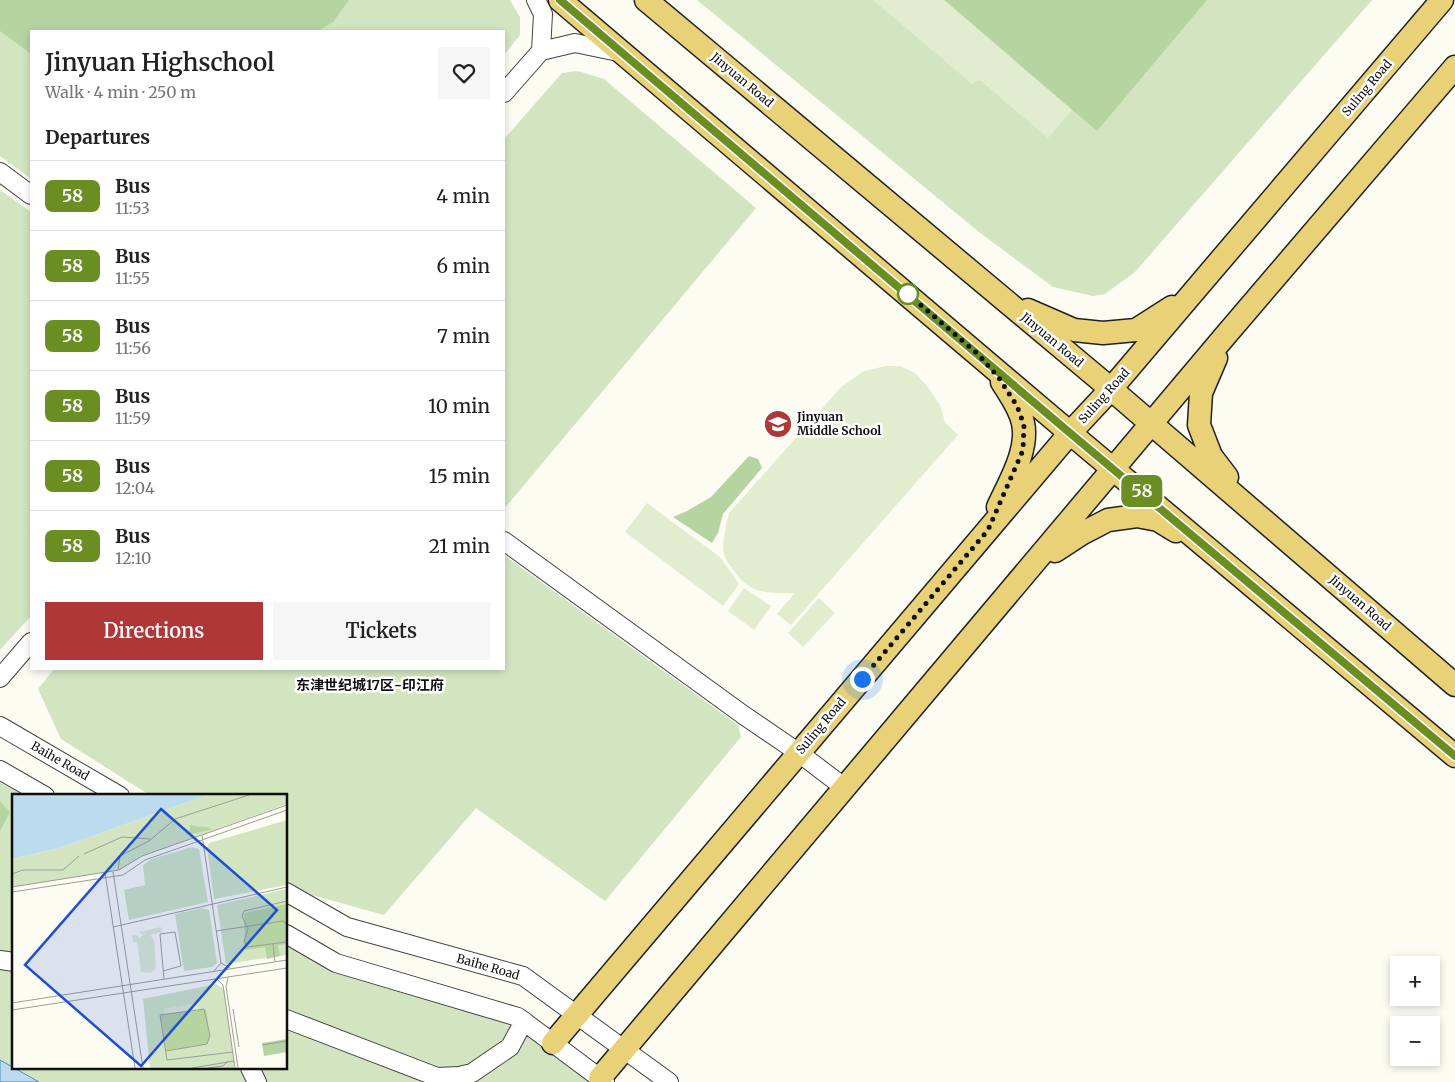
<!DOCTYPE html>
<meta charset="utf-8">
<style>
body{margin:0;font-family:Merriweather,"Noto Sans SC",serif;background:#f6f6f6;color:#222;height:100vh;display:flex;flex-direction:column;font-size:19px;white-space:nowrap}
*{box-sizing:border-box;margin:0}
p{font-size:16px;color:#767676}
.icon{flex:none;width:28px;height:28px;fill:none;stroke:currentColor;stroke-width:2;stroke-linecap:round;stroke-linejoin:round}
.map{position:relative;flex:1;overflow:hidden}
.side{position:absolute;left:30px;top:30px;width:475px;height:640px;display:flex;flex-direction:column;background:#fff;border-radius:0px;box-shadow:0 2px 8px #0003}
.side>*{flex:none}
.badge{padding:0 10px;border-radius:8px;font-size:18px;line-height:32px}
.controls{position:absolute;left:1390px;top:956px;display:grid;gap:10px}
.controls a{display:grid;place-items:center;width:50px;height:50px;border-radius:0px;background:#fff;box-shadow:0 2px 8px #0003;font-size:25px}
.you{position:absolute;width:25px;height:25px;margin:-12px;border:4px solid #fff;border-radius:50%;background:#1a73e8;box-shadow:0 0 0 8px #1a73e833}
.map>.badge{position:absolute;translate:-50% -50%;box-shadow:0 0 0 2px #fff}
h2{padding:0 15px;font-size:19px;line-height:45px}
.round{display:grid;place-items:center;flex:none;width:52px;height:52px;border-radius:0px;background:#f6f6f6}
.overview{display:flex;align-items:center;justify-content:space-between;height:85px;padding:0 15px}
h1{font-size:24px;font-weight:600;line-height:38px}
.button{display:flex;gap:10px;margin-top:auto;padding:10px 15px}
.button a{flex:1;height:58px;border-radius:0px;background:#b03738;color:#fff;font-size:20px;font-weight:600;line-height:58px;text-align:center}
.button a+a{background:#f6f6f6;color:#222}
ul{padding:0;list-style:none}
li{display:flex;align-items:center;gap:15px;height:70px;padding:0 15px;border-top:1px solid #e0e0e0}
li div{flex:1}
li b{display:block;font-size:19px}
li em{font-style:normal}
li .badge{min-width:55px;font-weight:700;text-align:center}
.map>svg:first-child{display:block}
.green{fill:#d2e5c0}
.forest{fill:#b6d4a1}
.pitch{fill:#e2edd0}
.water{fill:#bddbef;stroke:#4c8dbe}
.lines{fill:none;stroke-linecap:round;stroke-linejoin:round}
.minor-casing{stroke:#424242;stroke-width:20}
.major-casing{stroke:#202020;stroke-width:25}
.minor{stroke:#fff;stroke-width:18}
.major{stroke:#e9d178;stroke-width:22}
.line-casing{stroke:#fff;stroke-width:11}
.line{stroke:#6b8e23;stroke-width:8}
.walk{stroke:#0f0f0f;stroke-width:5;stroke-dasharray:0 9}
.stop-dot{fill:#fff;stroke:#6b8e23;stroke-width:2.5}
.labels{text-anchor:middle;stroke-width:5;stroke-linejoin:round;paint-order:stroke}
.street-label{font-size:12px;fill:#0f0f0f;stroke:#fff}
.poi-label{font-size:12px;font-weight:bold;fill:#0f0f0f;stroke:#fff;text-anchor:start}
.neighbourhood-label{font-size:14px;font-weight:bold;fill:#0f0f0f;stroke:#fff}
.inset-road{fill:none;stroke:#9e9d98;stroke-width:1}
.view{fill:#1d4ed8;fill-opacity:0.15;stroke:#1d4ed8;stroke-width:2.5}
.inset-edge{fill:none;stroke:#0f0f0f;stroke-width:2.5}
</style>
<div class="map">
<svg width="1455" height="1082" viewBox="0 0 1455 1082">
<rect width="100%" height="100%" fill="#fdfcf3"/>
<path class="green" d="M0,0H510L520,17V35L504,55V31H31V179L0,156Z
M697,0H1372L1135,272L1105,294L1093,296L1053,287L979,232Z
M578,71L604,79L756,208L504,509V139L562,73Z
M0,190L31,212V616L0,650Z
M504,555L738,725L741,737L605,901L476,808L384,915L308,894L286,880V796H151L61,739L38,689L54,669H504Z
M0,770L45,796H14V1068L0,1060Z
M286,934L336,963L518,1017L605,1082H39L14,1068H286Z"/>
<path class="forest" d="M0,0H349L333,22L318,31H31V54L0,31Z
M944,0H1207L1097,131Z
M749,456L758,459L762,468L723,514L718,533L712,543L673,517L687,511L711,497Z
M0,801L10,812L0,831Z"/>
<path class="pitch" d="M873,0H944L1072,110L1048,138L981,81H977L972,84Z
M886,366H900L915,373L927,386L940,405L945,422L958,435L791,625L777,614L795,593C766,593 749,595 732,568C729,564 725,559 724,554C721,546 727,522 729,513L841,387L864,371Z
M647,503L720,557L739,584L723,606L625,532Z
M744,588L771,606L754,630L728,611Z
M819,598L835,613L803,647L788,633Z"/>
<path class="water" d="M0,1060L39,1082H0Z"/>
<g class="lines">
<defs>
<path id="minor" d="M536,0L543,14L541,51L575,43L623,53
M504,93L541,51
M0,172L31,195
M504,541L742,714L799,753L845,788
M0,678L31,642
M0,726L120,796
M0,770L45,796
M286,892L347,927L523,976L669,1082
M286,934L336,963L518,1017L605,1082
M0,960L14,962
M286,1019L437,1077L459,1076L472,1073L488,1062L510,1047L524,1021
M250,1068L257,1082"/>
<path id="major" d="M560,0L1070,433L1455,756
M646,0L1111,389L1455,685
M1028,310L1074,330L1103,333L1136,330L1172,307
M1216,358L1201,393L1199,425L1211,456L1227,477
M998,507C1009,483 1029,450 1023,423C1020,408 1010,395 1002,382
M1055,551L1081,534L1108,520L1137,516L1158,520L1176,531
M553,1043L1070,433L1111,389L1190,296L1442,0
M600,1078L1225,336L1455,67"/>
</defs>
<use href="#minor" class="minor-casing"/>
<use href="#major" class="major-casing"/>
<use href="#minor" class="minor"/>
<use href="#major" class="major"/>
</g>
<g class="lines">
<defs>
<path id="line" d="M560,0L1070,433L1455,756"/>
</defs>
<use href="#line" class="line-casing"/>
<use href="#line" class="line"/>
<path class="walk" d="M862,679L988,530L1023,450L1024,425L1017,406L999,378L979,355L908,294"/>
</g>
<defs>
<symbol id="school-disc" viewBox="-11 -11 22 22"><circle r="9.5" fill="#b03738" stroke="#fff"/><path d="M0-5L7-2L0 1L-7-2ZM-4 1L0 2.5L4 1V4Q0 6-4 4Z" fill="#fff"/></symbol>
</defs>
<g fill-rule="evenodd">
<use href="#school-disc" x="762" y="408" width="32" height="32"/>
</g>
<circle class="stop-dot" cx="908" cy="294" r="10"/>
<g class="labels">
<g class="street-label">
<text transform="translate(742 80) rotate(40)" y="4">Jinyuan Road</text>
<text transform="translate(1367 88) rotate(-50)" y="4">Suling Road</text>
<text transform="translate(1052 340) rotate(40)" y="4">Jinyuan Road</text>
<text transform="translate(1104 396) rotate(-48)" y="4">Suling Road</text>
<text transform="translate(1360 603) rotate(41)" y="4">Jinyuan Road</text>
<text transform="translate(821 726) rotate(-50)" y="4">Suling Road</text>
<text transform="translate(60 761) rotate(30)" y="4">Baihe Road</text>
<text transform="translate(488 967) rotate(16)" y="4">Baihe Road</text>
</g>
<g class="poi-label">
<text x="797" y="421">Jinyuan<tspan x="797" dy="14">Middle School</tspan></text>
</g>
<g class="neighbourhood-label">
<text x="370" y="690">东津世纪城17区-印江府</text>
</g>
</g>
<g transform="translate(12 794)">
<rect width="275" height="275" fill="#fdfcf3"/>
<path d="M195,1H275V10L130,62L107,76L0,93V65L47,54ZM275,26V91L202,105L195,53L197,49ZM180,53L187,55L196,108L117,126L112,96L133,91L131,71L140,65ZM275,95V161L214,170L205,111ZM190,114L197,116L205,169L200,173L172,177L163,120ZM204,190L212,195L223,274H138L131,205Z" fill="#d2e5c0"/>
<path d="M178,31L198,34L200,35L177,41ZM275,110V150L266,151L268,162L255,165L253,153L233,156L232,119ZM194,215L198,242L195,250L154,257L148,221ZM275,245V258L252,262L250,249Z" fill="#b6d4a1"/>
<path d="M149,133L150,138L138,141L142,146L144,174L139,179L129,178L125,148H121L120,141L126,142L127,145L131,141L127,138L131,137L133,141L132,137ZM184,209L186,216L153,220L152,215Z" fill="#e2edd0"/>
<path d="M0,1H195L47,54L0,65Z" fill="#bddbef"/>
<path class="inset-road" d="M190,41L209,169M72,60L110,43L138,45M106,76L108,62L137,47L163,25L237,1M101,78L131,274M93,79L123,274M0,80L11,76H51L67,62M0,93L107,76L130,62L275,11M0,98L111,81L133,66L275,16M275,107L232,117L230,122L236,135L232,147L235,153L275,148M101,133L275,93M204,137L271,127L275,130M261,150L263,168M151,177L169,172L163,138L148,140L152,185M202,177L209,169L218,174M216,184L214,192L226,274M205,185L211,191L223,274M0,209L275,166M221,215L227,253M0,216L275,174M250,251L275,247M154,257L195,250L198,242L192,215L148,221L155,266L221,258M180,274L222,267M196,274L211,272L216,267"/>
<path class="view" d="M149,15L265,116L129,272L13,171Z"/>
<rect width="275" height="275" class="inset-edge"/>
</g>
</svg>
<div class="controls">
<a>+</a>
<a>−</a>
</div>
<div class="you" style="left:862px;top:679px"></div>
<b class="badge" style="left:1142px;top:491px;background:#6b8e23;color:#fff">58</b>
<section class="side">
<div class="overview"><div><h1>Jinyuan Highschool</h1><p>Walk · 4 min · 250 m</p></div><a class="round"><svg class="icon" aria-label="heart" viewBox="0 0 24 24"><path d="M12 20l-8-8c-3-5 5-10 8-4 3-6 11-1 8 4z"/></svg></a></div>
<h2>Departures</h2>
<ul>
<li><span class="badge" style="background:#6b8e23;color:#fff">58</span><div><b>Bus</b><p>11:53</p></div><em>4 min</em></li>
<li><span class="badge" style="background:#6b8e23;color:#fff">58</span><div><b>Bus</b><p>11:55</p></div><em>6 min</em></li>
<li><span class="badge" style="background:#6b8e23;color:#fff">58</span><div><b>Bus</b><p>11:56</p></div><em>7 min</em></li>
<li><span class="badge" style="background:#6b8e23;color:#fff">58</span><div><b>Bus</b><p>11:59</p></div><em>10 min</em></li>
<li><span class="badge" style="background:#6b8e23;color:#fff">58</span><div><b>Bus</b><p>12:04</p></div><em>15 min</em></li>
<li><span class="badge" style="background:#6b8e23;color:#fff">58</span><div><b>Bus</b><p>12:10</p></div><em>21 min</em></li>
</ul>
<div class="button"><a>Directions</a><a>Tickets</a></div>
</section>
</div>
